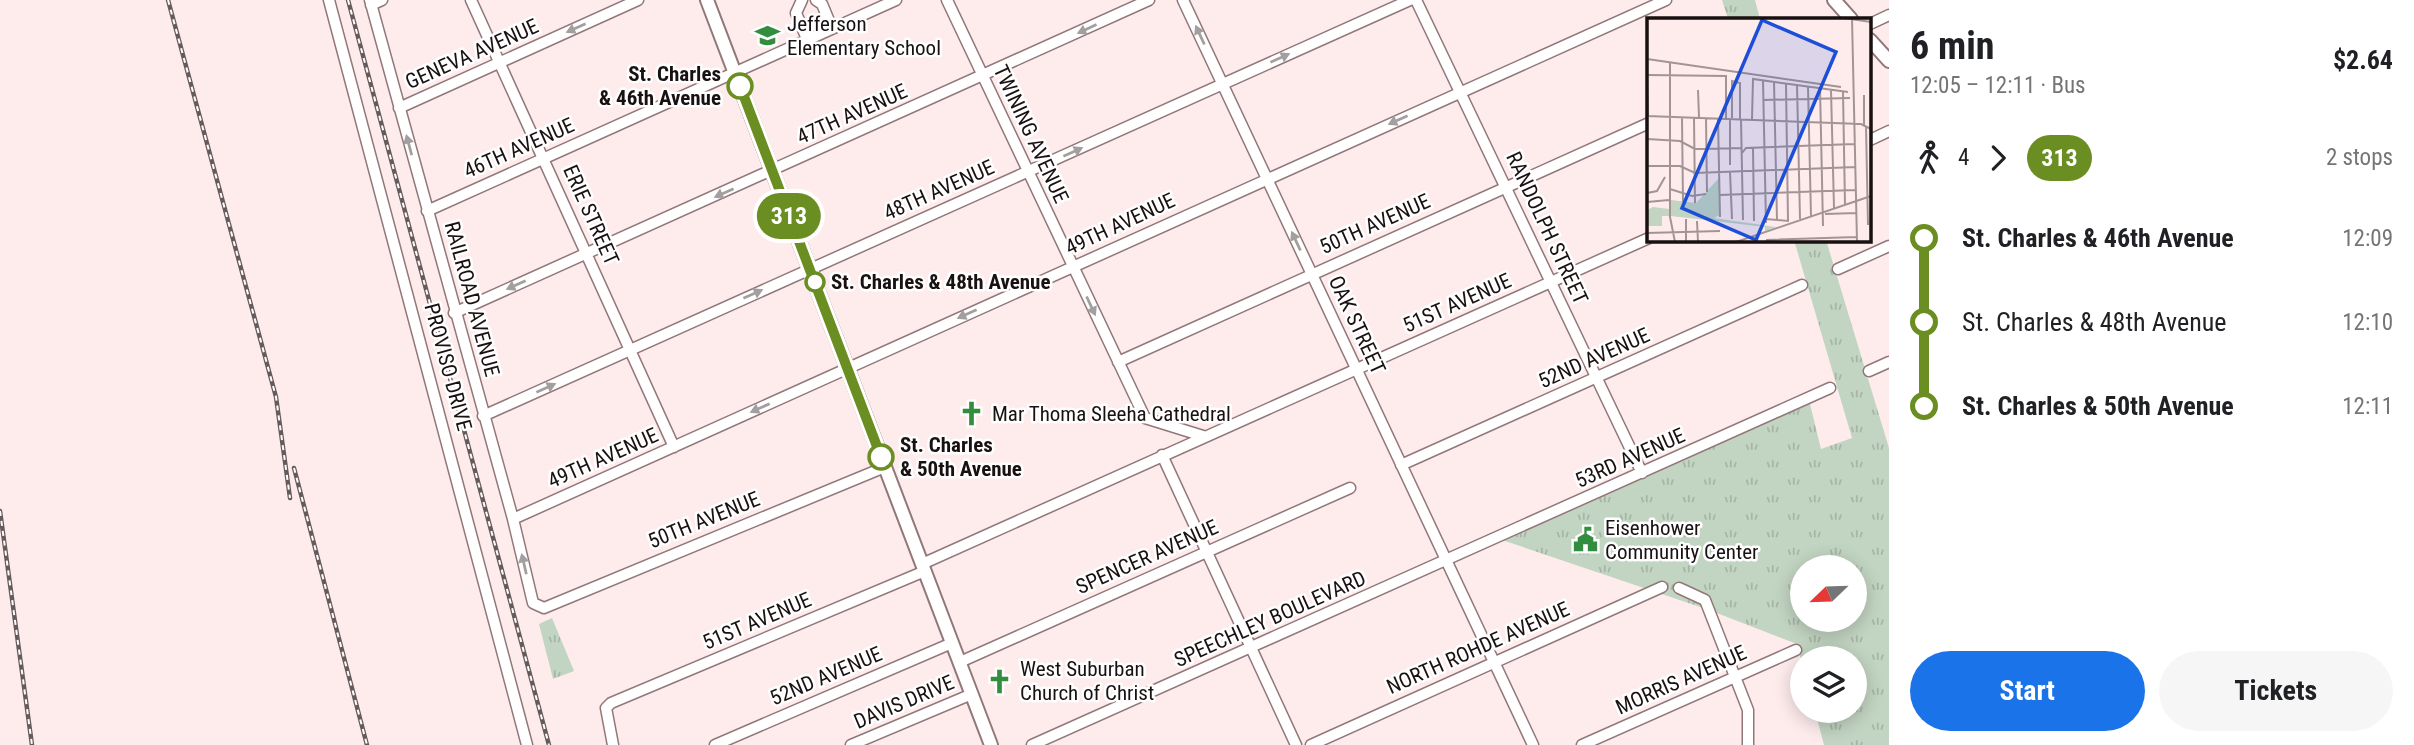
<!DOCTYPE html>
<meta charset="utf-8">
<style>
body{margin:0;font-family:"Roboto Condensed",sans-serif;background:#f6f6f6;color:#202124;height:100vh;display:flex;flex-direction:column;font-size:26px;white-space:nowrap}
*{box-sizing:border-box;margin:0}
p{font-size:23px;color:#757577}
.icon{flex:none;width:38px;height:38px;fill:none;stroke:currentColor;stroke-width:2;stroke-linecap:round;stroke-linejoin:round}
.map{position:relative;flex:1;overflow:hidden}
.side{display:flex;flex-direction:column;background:#fff;width:525px}
.side>*{flex:none}
.badge{padding:0 14px;border-radius:23px;font-size:24px;line-height:46px}
.needle{width:46px;rotate:247deg}
.fabs{position:absolute;left:1790px;top:555px;display:grid;gap:14px}
.fabs a{display:grid;place-items:center;width:77px;height:77px;border-radius:50%;background:#fff;box-shadow:0 4px 18px #0003;font-size:35px}
.map>.badge{position:absolute;translate:-50% -50%;box-shadow:0 0 0 4px #fff}
.legs{display:flex;align-items:center;gap:10px;height:77px;padding:0 21px;font-size:23px}
.legs p{margin-inline-start:auto}
.headline{display:flex;align-items:center;justify-content:space-between;height:119px;padding:0 21px}
h1{font-size:38px;font-weight:700;line-height:52px}
.cta{display:flex;gap:14px;margin-top:auto;padding:14px 21px}
.cta a{flex:1;height:80px;border-radius:42px;background:#1a73e8;color:#fff;font-size:28px;font-weight:700;line-height:80px;text-align:center}
.cta a+a{background:#f6f6f6;color:#202124}
ul{padding:0 21px;list-style:none}
li{display:flex;align-items:center;gap:24px;height:84px;font-size:26px}
li i{display:grid;place-items:center;width:10px;height:100%;margin:0 9px;background:currentColor}
li i::after{content:'';width:18px;height:18px;margin:-9px;border:5px solid;border-radius:50%;background:#fff}
li p{margin-inline-start:auto}
li:first-child i{background:linear-gradient(#0000 50%,currentColor 0)}
li:last-child i{background:linear-gradient(currentColor 50%,#0000 0)}
main{display:flex;flex:1;min-height:0}
.map>svg:first-child{display:block}
.park{fill:url(#park-tufts);fill-rule:evenodd}
.lines{fill:none;stroke-linecap:round;stroke-linejoin:round}
.minor-casing{stroke:#927779;stroke-width:13}
.major-casing{stroke:#927779;stroke-width:16}
.minor{stroke:#fff;stroke-width:10}
.major{stroke:#fff;stroke-width:12}
.rail-casing{stroke:#665a5b;stroke-width:4.5}
.rail{stroke:#fefefe;stroke-width:2;stroke-dasharray:5;stroke-linecap:butt}
.oneway{fill:#a39fa0}
.line-1-casing{stroke:#fff;stroke-width:16}
.line-1{stroke:#6b8e23;stroke-width:10}
.stop-1-dot{fill:#fff;stroke:#6b8e23;stroke-width:3.5}
.labels{text-anchor:middle;stroke-width:5;stroke-linejoin:round;paint-order:stroke}
.poi-label{font-size:21px;fill:#191011;stroke:#fefefe;text-anchor:start}
.street-label{font-size:21px;fill:#191011;stroke:#fefefe}
.stop-label{font-size:21px;font-weight:bold;fill:#191011;stroke:#fefefe;text-anchor:start}
.inset-road{fill:none;stroke:#a29495;stroke-width:2}
.view{fill:#1d4ed8;fill-opacity:0.15;stroke:#1d4ed8;stroke-width:3.5}
.inset-edge{fill:none;stroke:#191011;stroke-width:3.5}
</style>
<main>
<div class="map">
<svg width="1889" height="745" viewBox="0 0 1889 745">
<defs>
<pattern id="park-tufts" width="24" height="20" patternUnits="userSpaceOnUse" patternTransform="scale(1.75)"><rect width="24" height="20" fill="#c2d4c2"/><path d="M3 7l-1-3M5 7V3M7 7l1-3M15 17l-1-3M17 17v-4M19 17l1-3" fill="none" stroke="#a6b5a6"/></pattern>
</defs>
<rect width="100%" height="100%" fill="#feeced"/>
<path class="park" d="M1722,0H1755L1760,19H1728Z
M1794,240H1826L1889,448V745H1824L1815,711L1855,710V658H1802V664L1797,644L1709,610L1502,540L1809,400L1821,449L1852,438ZM1802,567H1855V620H1802Z
M552,618L574,671L553,679L539,624Z"/>
<g class="lines">
<defs>
<path id="minor" d="M329,0L527,745
M370,0L513,519L533,603L544,608L885,467
M471,0L674,447
M802,0L796,13L807,39
M816,0L822,4L832,28
M947,0L1145,418L1203,436
M1183,0L1533,745
M1416,0L1642,473
M371,5L382,0
M1870,24L1889,15
M399,108L638,0
M1870,140L1889,131
M427,211L896,0
M1838,269L1889,246
M454,313L1149,0
M1118,362L1649,123
M1869,371L1889,362
M483,416L1410,0
M1162,455L1296,745
M1401,465L1802,285
M513,519L1666,0
M922,564L1649,238
M1679,588L1705,600L1748,710V745
M960,662L1350,488
M613,745L606,708L611,703L925,571
M715,745L952,643
M851,745L972,694
M1032,745L1830,388
M1311,745L1662,587
M1582,745L1796,650"/>
<path id="major" d="M707,0L991,745
M1834,0L1851,19
M1870,40L1889,61"/>
</defs>
<use href="#minor" class="minor-casing"/>
<use href="#major" class="major-casing"/>
<use href="#minor" class="minor"/>
<use href="#major" class="major"/>
<defs>
<path id="rail" d="M168,0L276,397L290,498
M348,0L549,745
M294,468L367,745
M0,511L32,745"/>
</defs>
<use href="#rail" class="rail-casing"/>
<use href="#rail" class="rail"/>
</g>
<defs><path id="oneway-solid" d="M-6-.8H1V-3.2L6.5 0L1 3.2V.8H-6Z" transform="scale(1.75)"/></defs>
<g class="oneway">
<use href="#oneway-solid" transform="translate(576 28) rotate(156)"/>
<use href="#oneway-solid" transform="translate(1087 29) rotate(155)"/>
<use href="#oneway-solid" transform="translate(1200 35) rotate(-115)"/>
<use href="#oneway-solid" transform="translate(1280 58) rotate(-24)"/>
<use href="#oneway-solid" transform="translate(1398 120) rotate(156)"/>
<use href="#oneway-solid" transform="translate(409 145) rotate(-105)"/>
<use href="#oneway-solid" transform="translate(1073 152) rotate(-24)"/>
<use href="#oneway-solid" transform="translate(724 193) rotate(156)"/>
<use href="#oneway-solid" transform="translate(1296 241) rotate(-115)"/>
<use href="#oneway-solid" transform="translate(516 285) rotate(156)"/>
<use href="#oneway-solid" transform="translate(753 294) rotate(-24)"/>
<use href="#oneway-solid" transform="translate(1091 306) rotate(65)"/>
<use href="#oneway-solid" transform="translate(967 314) rotate(156)"/>
<use href="#oneway-solid" transform="translate(546 388) rotate(-24)"/>
<use href="#oneway-solid" transform="translate(760 408) rotate(156)"/>
<use href="#oneway-solid" transform="translate(524 564) rotate(-103)"/>
</g>
<g class="lines">
<defs>
<path id="line-1" d="M740,86L881,457"/>
</defs>
<use href="#line-1" class="line-1-casing"/>
<use href="#line-1" class="line-1"/>
</g>
<defs>
<symbol id="school-bare" viewBox="-9 -9 18 18"><path d="M0-5L7-2L0 1L-7-2ZM-4 1L0 2.5L4 1V4Q0 6-4 4Z" fill="#328d3e" stroke="#fefefe" stroke-width="2.5" paint-order="stroke"/></symbol>
<symbol id="church-bare" viewBox="-9 -9 18 18"><path d="M-1.2-6h2.4v3.5h3.3v2.4h-3.3V6h-2.4V-.1h-3.3v-2.4h3.3Z" fill="#328d3e" stroke="#fefefe" stroke-width="2.5" paint-order="stroke"/></symbol>
<symbol id="civic-bare" viewBox="-9 -9 18 18"><path d="M-.6-6.5H3V-4.5H.6V-3L4-1V1h2V6H-6V1h2V-1L-.6-3ZM-1.2 2.5V6h2.4V2.5Z" fill="#328d3e" stroke="#fefefe" stroke-width="2.5" paint-order="stroke"/></symbol>
</defs>
<g fill-rule="evenodd">
<use href="#school-bare" x="750" y="18" width="35" height="35"/>
<use href="#church-bare" x="954" y="396" width="35" height="35"/>
<use href="#civic-bare" x="1568" y="522" width="35" height="35"/>
<use href="#church-bare" x="982" y="664" width="35" height="35"/>
</g>
<g class="stop-1-dot">
<circle cx="740" cy="86" r="12"/>
<circle cx="815" cy="282" r="9"/>
<circle cx="881" cy="457" r="12"/>
</g>
<g class="labels">
<g class="poi-label">
<text x="787" y="31">Jefferson<tspan x="787" dy="24">Elementary School</tspan></text>
<text x="992" y="421">Mar Thoma Sleeha Cathedral</text>
<text x="1605" y="535">Eisenhower<tspan x="1605" dy="24">Community Center</tspan></text>
<text x="1020" y="676">West Suburban<tspan x="1020" dy="24">Church of Christ</tspan></text>
</g>
<g class="street-label">
<text transform="translate(472 54) rotate(-24)" y="7">GENEVA AVENUE</text>
<text transform="translate(852 114) rotate(-24)" y="7">47TH AVENUE</text>
<text transform="translate(1031 134) rotate(65)" y="7">TWINING AVENUE</text>
<text transform="translate(519 148) rotate(-24)" y="7">46TH AVENUE</text>
<text transform="translate(939 190) rotate(-24)" y="7">48TH AVENUE</text>
<text transform="translate(591 215) rotate(66)" y="7">ERIE STREET</text>
<text transform="translate(1120 224) rotate(-25)" y="7">49TH AVENUE</text>
<text transform="translate(1375 224) rotate(-24)" y="7">50TH AVENUE</text>
<text transform="translate(1547 228) rotate(65)" y="7">RANDOLPH STREET</text>
<text transform="translate(472 299) rotate(75)" y="7">RAILROAD AVENUE</text>
<text transform="translate(1457 303) rotate(-24)" y="7">51ST AVENUE</text>
<text transform="translate(1357 325) rotate(65)" y="7">OAK STREET</text>
<text transform="translate(1594 358) rotate(-24)" y="7">52ND AVENUE</text>
<text transform="translate(448 367) rotate(75)" y="7">PROVISO DRIVE</text>
<text transform="translate(603 458) rotate(-24)" y="7">49TH AVENUE</text>
<text transform="translate(1630 458) rotate(-24)" y="7">53RD AVENUE</text>
<text transform="translate(704 520) rotate(-22)" y="7">50TH AVENUE</text>
<text transform="translate(1147 557) rotate(-24)" y="7">SPENCER AVENUE</text>
<text transform="translate(1270 619) rotate(-24)" y="7">SPEECHLEY BOULEVARD</text>
<text transform="translate(757 621) rotate(-23)" y="7">51ST AVENUE</text>
<text transform="translate(1478 648) rotate(-24)" y="7">NORTH ROHDE AVENUE</text>
<text transform="translate(826 676) rotate(-23)" y="7">52ND AVENUE</text>
<text transform="translate(1681 680) rotate(-24)" y="7">MORRIS AVENUE</text>
<text transform="translate(904 702) rotate(-23)" y="7">DAVIS DRIVE</text>
</g>
<g class="stop-label">
<text x="721" y="81" text-anchor="end">St. Charles<tspan x="721" dy="24">&amp; 46th Avenue</tspan></text>
<text x="831" y="289">St. Charles &amp; 48th Avenue</text>
<text x="900" y="452">St. Charles<tspan x="900" dy="24">&amp; 50th Avenue</tspan></text>
</g>
</g>
<g transform="translate(1647 18)">
<rect width="224" height="224" fill="#feeced"/>
<path d="M72,160L73,197L67,200L129,209L118,213V209L24,198V182L49,185ZM6,189L22,191V198H15V208H0V192Z" fill="#c2d4c2"/>
<path class="inset-road" d="M197,0L224,4M205,0L210,224M0,41L194,69M23,45V98M0,57L79,58V100M0,63L1,98M116,63L119,205M127,64L130,202M150,67L153,201M161,69L164,198M173,70L176,208M51,72L52,99M184,72L187,190M196,74L198,187M217,77V107M116,82L203,80M0,98L214,106L224,111M23,99V199L28,224M35,100L36,184M47,100L48,185M59,100L60,174M85,100V63L93,65V102M71,101L73,199M83,101V147M105,101L106,61L201,74M94,102L96,202M219,108L221,207M0,121L33,123L48,131L94,130M106,130L107,203M95,135L99,130L207,126M0,148H33L48,155L209,149M83,154L85,201M23,171L45,178L59,176M0,175L10,173L18,159M73,177L208,172M0,184L22,182M178,196L209,195M39,201V224M119,201L141,203L139,66M50,203L51,224M0,215L73,213M119,222L209,219M89,224L224,178"/>
<path class="view" d="M115,2L189,34L109,222L35,190Z"/>
<rect width="224" height="224" class="inset-edge"/>
</g>
</svg>
<div class="fabs">
<a><svg class="needle" viewBox="-14 -14 28 28"><path d="M0-13l5 13h-10z" fill="#e53935"/><path d="M0 13l5-13h-10z" fill="#757577"/></svg></a>
<a><svg class="icon" aria-label="layers" viewBox="0 0 24 24"><path d="M12 4l9 5-9 5-9-5zM3 14l9 5 9-5"/></svg></a>
</div>
<b class="badge" style="left:789px;top:216px;background:#6b8e23;color:#fff">313</b>
</div>
<section class="side">
<div class="headline"><div><h1>6 min</h1><p>12:05 – 12:11 · Bus</p></div><b>$2.64</b></div>
<div class="legs"><svg class="icon" aria-label="walk" viewBox="0 0 24 24"><circle cx="13" cy="4" r="2"/><path d="M13 8l-2 6 4 7M11 14l-3 7M7 12l3-4h3l4 4"/></svg>4<svg class="icon" aria-label="forward" viewBox="0 0 24 24"><path d="M9 5l7 7-7 7"/></svg><b class="badge" style="background:#6b8e23;color:#fff">313</b><p>2 stops</p></div>
<ul>
<li><i style="color:#6b8e23"></i><b>St. Charles &amp; 46th Avenue</b><p>12:09</p></li>
<li><i style="color:#6b8e23"></i><span>St. Charles &amp; 48th Avenue</span><p>12:10</p></li>
<li><i style="color:#6b8e23"></i><b>St. Charles &amp; 50th Avenue</b><p>12:11</p></li>
</ul>
<div class="cta"><a>Start</a><a>Tickets</a></div>
</section>
</main>
